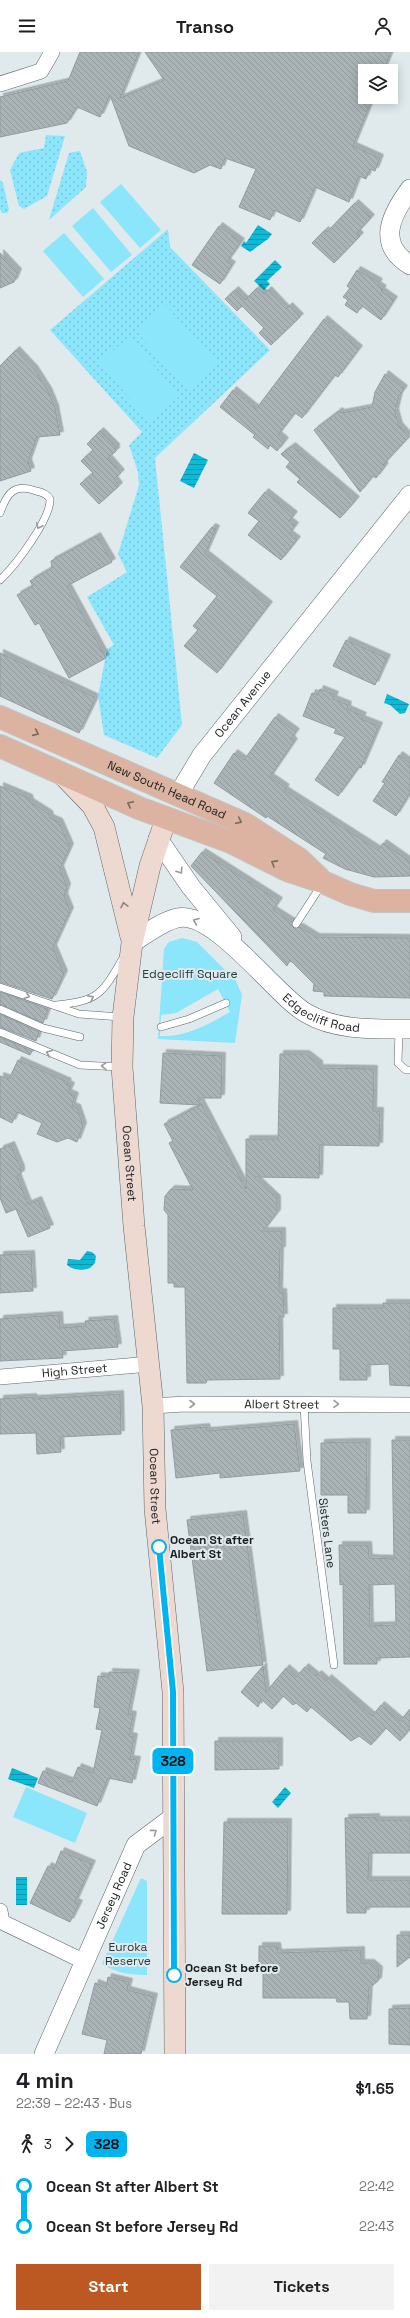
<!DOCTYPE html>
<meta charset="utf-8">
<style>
body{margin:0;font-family:"Space Grotesk",sans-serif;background:#f2f2f2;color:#202124;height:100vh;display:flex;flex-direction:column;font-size:15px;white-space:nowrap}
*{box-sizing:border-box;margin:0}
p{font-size:13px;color:#757577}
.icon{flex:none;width:22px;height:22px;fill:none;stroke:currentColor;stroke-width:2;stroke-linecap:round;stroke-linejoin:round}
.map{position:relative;height:2002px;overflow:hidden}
.panel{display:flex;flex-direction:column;background:#fff;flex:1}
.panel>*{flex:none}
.badge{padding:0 8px;border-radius:6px;font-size:14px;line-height:26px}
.tools{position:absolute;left:358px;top:12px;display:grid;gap:8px}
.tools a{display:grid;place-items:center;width:40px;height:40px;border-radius:0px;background:#fff;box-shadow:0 2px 10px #0003;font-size:20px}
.map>.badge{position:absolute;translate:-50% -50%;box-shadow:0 0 0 2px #fff}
.legs{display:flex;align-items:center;gap:6px;height:44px;padding:0 16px;font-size:13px}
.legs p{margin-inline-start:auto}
.head{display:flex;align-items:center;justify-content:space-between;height:68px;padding:0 16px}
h1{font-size:22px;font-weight:700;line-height:30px}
.button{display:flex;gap:8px;margin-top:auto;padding:8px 16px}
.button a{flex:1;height:46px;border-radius:0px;background:#bc5821;color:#fff;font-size:16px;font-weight:700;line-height:46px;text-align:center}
.button a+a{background:#f2f2f2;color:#202124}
ul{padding:0 16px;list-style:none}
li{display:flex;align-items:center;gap:14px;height:40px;font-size:15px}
li i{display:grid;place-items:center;width:6px;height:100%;margin:0 5px;background:currentColor}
li i::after{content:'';width:10px;height:10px;margin:-5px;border:3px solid;border-radius:50%;background:#fff}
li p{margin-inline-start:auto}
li:first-child i{background:linear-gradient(#0000 50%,currentColor 0)}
li:last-child i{background:linear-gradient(currentColor 50%,#0000 0)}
header{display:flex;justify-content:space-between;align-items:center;height:52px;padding:0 16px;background:#fff;font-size:18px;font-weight:700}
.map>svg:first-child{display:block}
.grass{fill:url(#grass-dots)}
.green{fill:#8be5fb;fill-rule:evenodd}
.water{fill:url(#water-rules)}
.building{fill:url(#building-back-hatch);stroke:#929b9e;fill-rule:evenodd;filter:url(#shadow)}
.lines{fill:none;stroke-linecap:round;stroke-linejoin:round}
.service-casing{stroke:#5d6669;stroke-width:8}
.minor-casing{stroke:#5d6669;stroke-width:16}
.tertiary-casing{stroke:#5d6669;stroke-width:20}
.secondary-casing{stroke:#5d6669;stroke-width:22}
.primary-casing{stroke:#c3c4c4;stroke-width:24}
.service{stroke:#fff;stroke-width:7}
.minor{stroke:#fff;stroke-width:15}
.tertiary{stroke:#fff;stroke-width:19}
.secondary{stroke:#edd9d0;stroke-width:21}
.primary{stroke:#dcb3a0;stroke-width:22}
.oneway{stroke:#98999a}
.oneway2{stroke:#7a685f}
.oneway3{stroke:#8e8480}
.line-1-casing{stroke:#fff;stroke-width:9}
.line-1{stroke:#00b5ef;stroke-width:6}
.stop-1-dot{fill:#fff;stroke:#00b5ef;stroke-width:2}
.labels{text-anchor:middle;stroke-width:4;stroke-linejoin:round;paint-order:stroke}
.street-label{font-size:12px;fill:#191d1e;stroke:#e0eaed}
.park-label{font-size:12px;fill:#223a40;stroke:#e0eaed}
.stop-label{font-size:12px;font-weight:bold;fill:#191d1e;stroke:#e0eaed;text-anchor:start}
</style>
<header><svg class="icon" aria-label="menu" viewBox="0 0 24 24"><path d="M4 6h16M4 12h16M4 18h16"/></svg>Transo<svg class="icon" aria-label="person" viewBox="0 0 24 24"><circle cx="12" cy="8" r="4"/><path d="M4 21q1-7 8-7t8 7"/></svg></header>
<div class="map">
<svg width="410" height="2002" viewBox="0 0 410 2002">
<defs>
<pattern id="grass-dots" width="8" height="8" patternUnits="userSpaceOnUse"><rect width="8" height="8" fill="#8be5fb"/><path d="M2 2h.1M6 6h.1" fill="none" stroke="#77c4d7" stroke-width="1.8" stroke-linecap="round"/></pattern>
<pattern id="water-rules" width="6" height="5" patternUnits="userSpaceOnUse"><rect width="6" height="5" fill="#0cb9d7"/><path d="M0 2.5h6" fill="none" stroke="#0b96ae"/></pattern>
<pattern id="building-back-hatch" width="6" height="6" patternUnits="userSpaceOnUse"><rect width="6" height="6" fill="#aab4b7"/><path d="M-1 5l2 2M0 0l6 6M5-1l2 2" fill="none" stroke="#929a9d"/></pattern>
<filter id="shadow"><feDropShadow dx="3.5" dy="-3.5" stdDeviation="0" flood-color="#0004"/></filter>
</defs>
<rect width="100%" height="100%" fill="#e0eaed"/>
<path class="grass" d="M46,83L65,84L47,144L24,157L19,154L10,118L19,101L44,96Z
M80,99L87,120L86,135L49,168L69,101Z
M0,128L3,131L9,158L7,161H2L0,157Z
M168,177L170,195L270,298L155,406L182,673L157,706L104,683L98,644L107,597L114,593L87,545L127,520L118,502L139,433L138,420L129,393L142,380L50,278Z"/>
<path class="green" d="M121,132L161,178L140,196L100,150Z
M93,156L132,203L111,220L72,174Z
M64,181L104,227L83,245L43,199Z
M166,253L217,312L187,338L136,279Z
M129,285L180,344L150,370L99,311Z
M182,886L197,890L236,929L242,943L235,991L158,987L164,897L169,890ZM218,937L230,960C207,973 187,985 160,984L161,963L176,961Z
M26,1735L87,1761L75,1791L13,1765Z
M141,1826L147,1829V1923C131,1923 116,1921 102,1912Z"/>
<path class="water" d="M258,173L272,182L268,187L250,200L241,194L244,189L246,191Z
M275,208L282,215L267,229L270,232L264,238L254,229Z
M194,401L208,408L194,436L180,429Z
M387,642L409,652L405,661L400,662L390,653L384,651Z
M87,1199L92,1200L96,1204L95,1211L90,1216C83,1219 72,1218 67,1213L68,1207L80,1208Z
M12,1716L38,1726L34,1736L8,1727Z
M285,1735L291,1741L278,1756L272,1750Z
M16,1825H27V1853H16Z"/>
<path class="building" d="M80,0H139L120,46L164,28L145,0H391L383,19H365V45H373L353,94L380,106L375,119L370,117L366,127L359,124L349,150L315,135L300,170L274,158L270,168L239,155L256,117L225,106L221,117L210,113L194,121L129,94L110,43L100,65L77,55L67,71L0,85V45L68,29Z
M355,151L371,166L357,181L360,184L334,211L312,191L325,178L327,180Z
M219,174L241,190L227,210L232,213L220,232L192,213Z
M0,201L18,220L14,230L0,236Z
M357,218L379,230L377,233L383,237L381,239L394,248L381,268L362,254L357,261L345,253L348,248L343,245L350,236L347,234Z
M257,236L264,242L268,238L286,257L289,254L300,265L271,293L259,281L264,276L242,254L237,259L225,247L235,238L245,248Z
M324,267L359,297L338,325L335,323L302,366L295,361L278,383L285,389L277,399L270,393L268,397L253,385L255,383L220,355L233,338L256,357Z
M16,298L34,317L48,339L55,356L60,383L37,385L28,410L31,419L0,429V314Z
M385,322L404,337L399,344L395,360L399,374L409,385L383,413L385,414L376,426L373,424L360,440L314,378L339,359L341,361L372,355L375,340Z
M100,379L116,395V399L108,406L121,421L114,427L119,434L99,452L80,432L93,421L81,409L93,398L87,392Z
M292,394L356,448L340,466L297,430L300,427L286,415L290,410L281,402Z
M265,440L294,463L289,469L295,474L289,482L297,488L281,508L248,483L259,469L248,461Z
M212,475L216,477L205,502L269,553L217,621L184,594L198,578L193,574L217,544L180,515Z
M97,484L112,510L67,534L106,606L69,626L39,571L35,573L17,543L33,534L30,529L52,516L51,509Z
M346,588L387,606L375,633L333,614Z
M0,601L94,645V650L79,681L0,644Z
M320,637L335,643L333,647L348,653L347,657L363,664L361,667L379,674L361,716L359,715L338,744L315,728L345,685L334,681L336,677L303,664L312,641L318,643Z
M275,665L296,680L291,687L294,690L270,725L286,736L284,738L378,798L383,791L410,810V824L374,825L345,817L323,806L326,802L267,764L266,766L214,731L234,701L244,708Z
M399,703L410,711V741L396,764L373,749L385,731L382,730Z
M0,734L29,746L30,750L49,762L50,766L59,770L70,795L60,817L67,835L64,844L70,859L53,896L64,922L52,947L0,930Z
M202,800L279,849L273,858L292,870L294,876L300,875L316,885L410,886V946L324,944V940L313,939L314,932L290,908L287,914L191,814Z
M0,940L48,957L43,971L0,952Z
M0,962L39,980L36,989L0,975Z
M0,985L32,999L30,1003L0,990Z
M163,1001L222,1004L221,1046H198L246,1137V1087H278L280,1002H306L319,1012V1016L374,1017L373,1059H380L379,1094L320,1093L319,1126L254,1125L277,1147V1161L263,1179H282V1198H280L279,1240H283L284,1265H279L280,1327L207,1328L206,1331H187L185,1235H174V1231H168V1163L164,1158L165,1144L171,1137L193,1138L169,1091L173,1089L164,1072L200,1053L160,1051Z
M18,1008L68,1030L67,1032L71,1034L68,1041L75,1044L72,1054L77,1056L83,1074L77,1090L68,1086L57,1090L37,1082L42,1071L17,1060L12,1071L0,1065V1024L9,1027Z
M11,1093L21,1117V1122L17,1124L28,1152L38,1148L50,1176L28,1185L16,1157L6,1161L0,1146V1097Z
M31,1202L33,1239L0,1241V1203Z
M383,1251H410V1334L390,1333L389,1312L367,1313V1328H340V1297H333V1256H383Z
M59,1263L60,1276L86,1274L85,1269L114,1267L118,1295L62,1299L63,1306L0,1309V1267Z
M120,1342L121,1382L60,1385L61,1400L37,1402L36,1381L0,1382V1347L33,1345L34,1347Z
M294,1372L300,1419L220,1426V1421L176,1426L171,1378L206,1375L207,1379Z
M392,1388H410V1605L377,1606V1612H344L343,1532L340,1533L339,1493H368L369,1506L394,1507ZM395,1532L396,1573L370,1574L369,1533Z
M348,1390H367L366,1461H348V1443H321V1391Z
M243,1462L263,1613L207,1619L187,1468Z
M263,1614L266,1640L286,1616L296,1625L305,1615L316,1624L318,1622L326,1629L328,1626L372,1664L381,1653L400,1669L410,1657V1677L400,1689L386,1676L371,1693L359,1684L351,1689L311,1655L307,1660L296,1651L293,1653L283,1644L272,1657L261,1647L258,1655L241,1640Z
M109,1620L136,1621L128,1662L133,1663L129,1684L134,1685L130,1707L137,1708L132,1731L108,1726L97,1754L38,1731L43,1719L72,1730L78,1715L93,1721L102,1678L96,1677L100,1656L94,1655L98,1624L109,1625Z
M215,1689H279V1717L215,1718Z
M376,1765V1768H410V1801H369L368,1828H410V1855H366V1861H347L345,1766Z
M224,1770H288L287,1862H222Z
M61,1799L92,1812L75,1850L79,1852L70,1870L30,1851L48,1814L54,1817Z
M397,1883H410V1905L397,1915Z
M259,1894H277L278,1901L361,1898V1911H371L379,1918L378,1929L369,1936L367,1967H350L349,1950H337L336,1946H263V1915H259Z
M108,1925L129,1930L127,1938L154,1945L141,2002H104L107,1988L82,1982L95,1931L106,1935Z
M410,1956V1993L389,1992V1957Z"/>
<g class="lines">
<defs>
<path id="service" d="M0,461C7,441 14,431 36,439C42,440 47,442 50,447C51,467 15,514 0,528
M296,872L322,832
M0,935L79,962L121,965
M56,953C99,949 102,942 123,906
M0,957L43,976L80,985
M161,975L189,967L226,951
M399,978L398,1011L406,1018H410
M0,980L80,1013L121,1015
M304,1352L307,1409L334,1613"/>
<g id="minor">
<path d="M0,32L41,19L52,0"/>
<path id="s1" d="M0,1325L150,1312"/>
<path id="s2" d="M153,1354L184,1352L410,1353"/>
<path d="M0,1859L2,1870L85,1910"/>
</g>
<g id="tertiary">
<path d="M410,137C391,163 376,192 410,213"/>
<path id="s3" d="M178,743L202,703L410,443"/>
<path d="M158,787L191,835L232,885"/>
<path id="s4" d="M132,891C146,882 161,870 177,866C214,857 275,943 306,961C336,979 376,977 410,977"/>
<path id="s5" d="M44,2002L136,1793L172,1766"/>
</g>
<g id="secondary">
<path d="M64,724L92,753L104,775L131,885"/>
<path id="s6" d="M166,767L150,814L132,891L123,965L122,1015L134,1174L153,1354L155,1457L173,1640L175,2002"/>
</g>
<g id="primary">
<path id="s7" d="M0,665L245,772L299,807L318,825"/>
<path d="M0,694L139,756L231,790L287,818L323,830L350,842L374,849H410"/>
</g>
</defs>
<use href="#service" class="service-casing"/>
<use href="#minor" class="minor-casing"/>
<use href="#tertiary" class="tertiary-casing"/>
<use href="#secondary" class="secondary-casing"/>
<use href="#primary" class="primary-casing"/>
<use href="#service" class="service"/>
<use href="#minor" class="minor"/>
<use href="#tertiary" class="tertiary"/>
<use href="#secondary" class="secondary"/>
<use href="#primary" class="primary"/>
</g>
<defs><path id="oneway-chevron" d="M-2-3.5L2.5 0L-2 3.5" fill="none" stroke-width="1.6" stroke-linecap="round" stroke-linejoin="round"/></defs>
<g class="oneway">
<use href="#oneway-chevron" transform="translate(39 474) rotate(116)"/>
<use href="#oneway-chevron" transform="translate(180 819) rotate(56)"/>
<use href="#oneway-chevron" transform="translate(196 869) rotate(-158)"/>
<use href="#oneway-chevron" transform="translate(27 944) rotate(20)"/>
<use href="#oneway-chevron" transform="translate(91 946) rotate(-27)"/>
<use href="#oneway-chevron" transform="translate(49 1001) rotate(-157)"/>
<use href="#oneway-chevron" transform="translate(104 1014) rotate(-179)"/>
<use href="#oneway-chevron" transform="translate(192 1352)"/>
<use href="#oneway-chevron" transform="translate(336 1352) rotate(1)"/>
<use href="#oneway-chevron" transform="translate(154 1780) rotate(-36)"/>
</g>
<g class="oneway2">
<use href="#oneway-chevron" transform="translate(36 681) rotate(24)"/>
<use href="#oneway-chevron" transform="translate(130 752) rotate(-155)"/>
<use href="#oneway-chevron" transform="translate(239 769) rotate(26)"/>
<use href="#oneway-chevron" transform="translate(274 811) rotate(-151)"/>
</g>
<use class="oneway3" href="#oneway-chevron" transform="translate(124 853) rotate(-103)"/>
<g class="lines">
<defs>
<path id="line-1" d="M159,1495L173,1640L174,1923"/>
</defs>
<use href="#line-1" class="line-1-casing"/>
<use href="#line-1" class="line-1"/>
</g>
<g class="stop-1-dot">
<circle cx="159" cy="1495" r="7"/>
<circle cx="174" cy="1923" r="7"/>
</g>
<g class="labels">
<g class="street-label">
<text dy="4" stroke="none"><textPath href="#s3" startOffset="112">Ocean Avenue</textPath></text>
<text dy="4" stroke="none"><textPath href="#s7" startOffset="182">New South Head Road</textPath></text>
<text dy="4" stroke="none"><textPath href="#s4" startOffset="230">Edgecliff Road</textPath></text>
<text dy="4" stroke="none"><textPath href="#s6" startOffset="350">Ocean Street</textPath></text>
<text dy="4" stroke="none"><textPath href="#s1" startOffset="75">High Street</textPath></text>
<text dy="4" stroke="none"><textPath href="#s2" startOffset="129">Albert Street</textPath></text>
<text dy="4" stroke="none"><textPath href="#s6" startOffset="674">Ocean Street</textPath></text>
<text transform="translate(327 1481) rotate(83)" y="4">Sisters Lane</text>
<text dy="4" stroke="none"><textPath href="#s5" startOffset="173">Jersey Road</textPath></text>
</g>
<g class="park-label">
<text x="190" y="926">Edgecliff Square</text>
<text x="128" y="1899">Euroka<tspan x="128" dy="14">Reserve</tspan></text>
</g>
<g class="stop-label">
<text x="170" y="1492">Ocean St after<tspan x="170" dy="14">Albert St</tspan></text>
<text x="185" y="1920">Ocean St before<tspan x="185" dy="14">Jersey Rd</tspan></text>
</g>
</g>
</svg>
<div class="tools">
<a><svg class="icon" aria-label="layers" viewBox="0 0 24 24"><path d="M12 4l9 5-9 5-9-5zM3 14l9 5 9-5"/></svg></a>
</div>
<b class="badge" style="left:173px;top:1709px;background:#00b5ef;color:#111">328</b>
</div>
<section class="panel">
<div class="head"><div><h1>4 min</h1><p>22:39 – 22:43 · Bus</p></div><b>$1.65</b></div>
<div class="legs"><svg class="icon" aria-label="walk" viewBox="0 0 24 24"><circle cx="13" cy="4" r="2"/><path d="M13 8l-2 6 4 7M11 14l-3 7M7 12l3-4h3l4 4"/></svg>3<svg class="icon" aria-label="forward" viewBox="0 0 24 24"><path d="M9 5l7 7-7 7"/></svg><b class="badge" style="background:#00b5ef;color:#111">328</b></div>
<ul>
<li><i style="color:#00b5ef"></i><b>Ocean St after Albert St</b><p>22:42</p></li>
<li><i style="color:#00b5ef"></i><b>Ocean St before Jersey Rd</b><p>22:43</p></li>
</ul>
<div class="button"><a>Start</a><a>Tickets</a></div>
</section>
